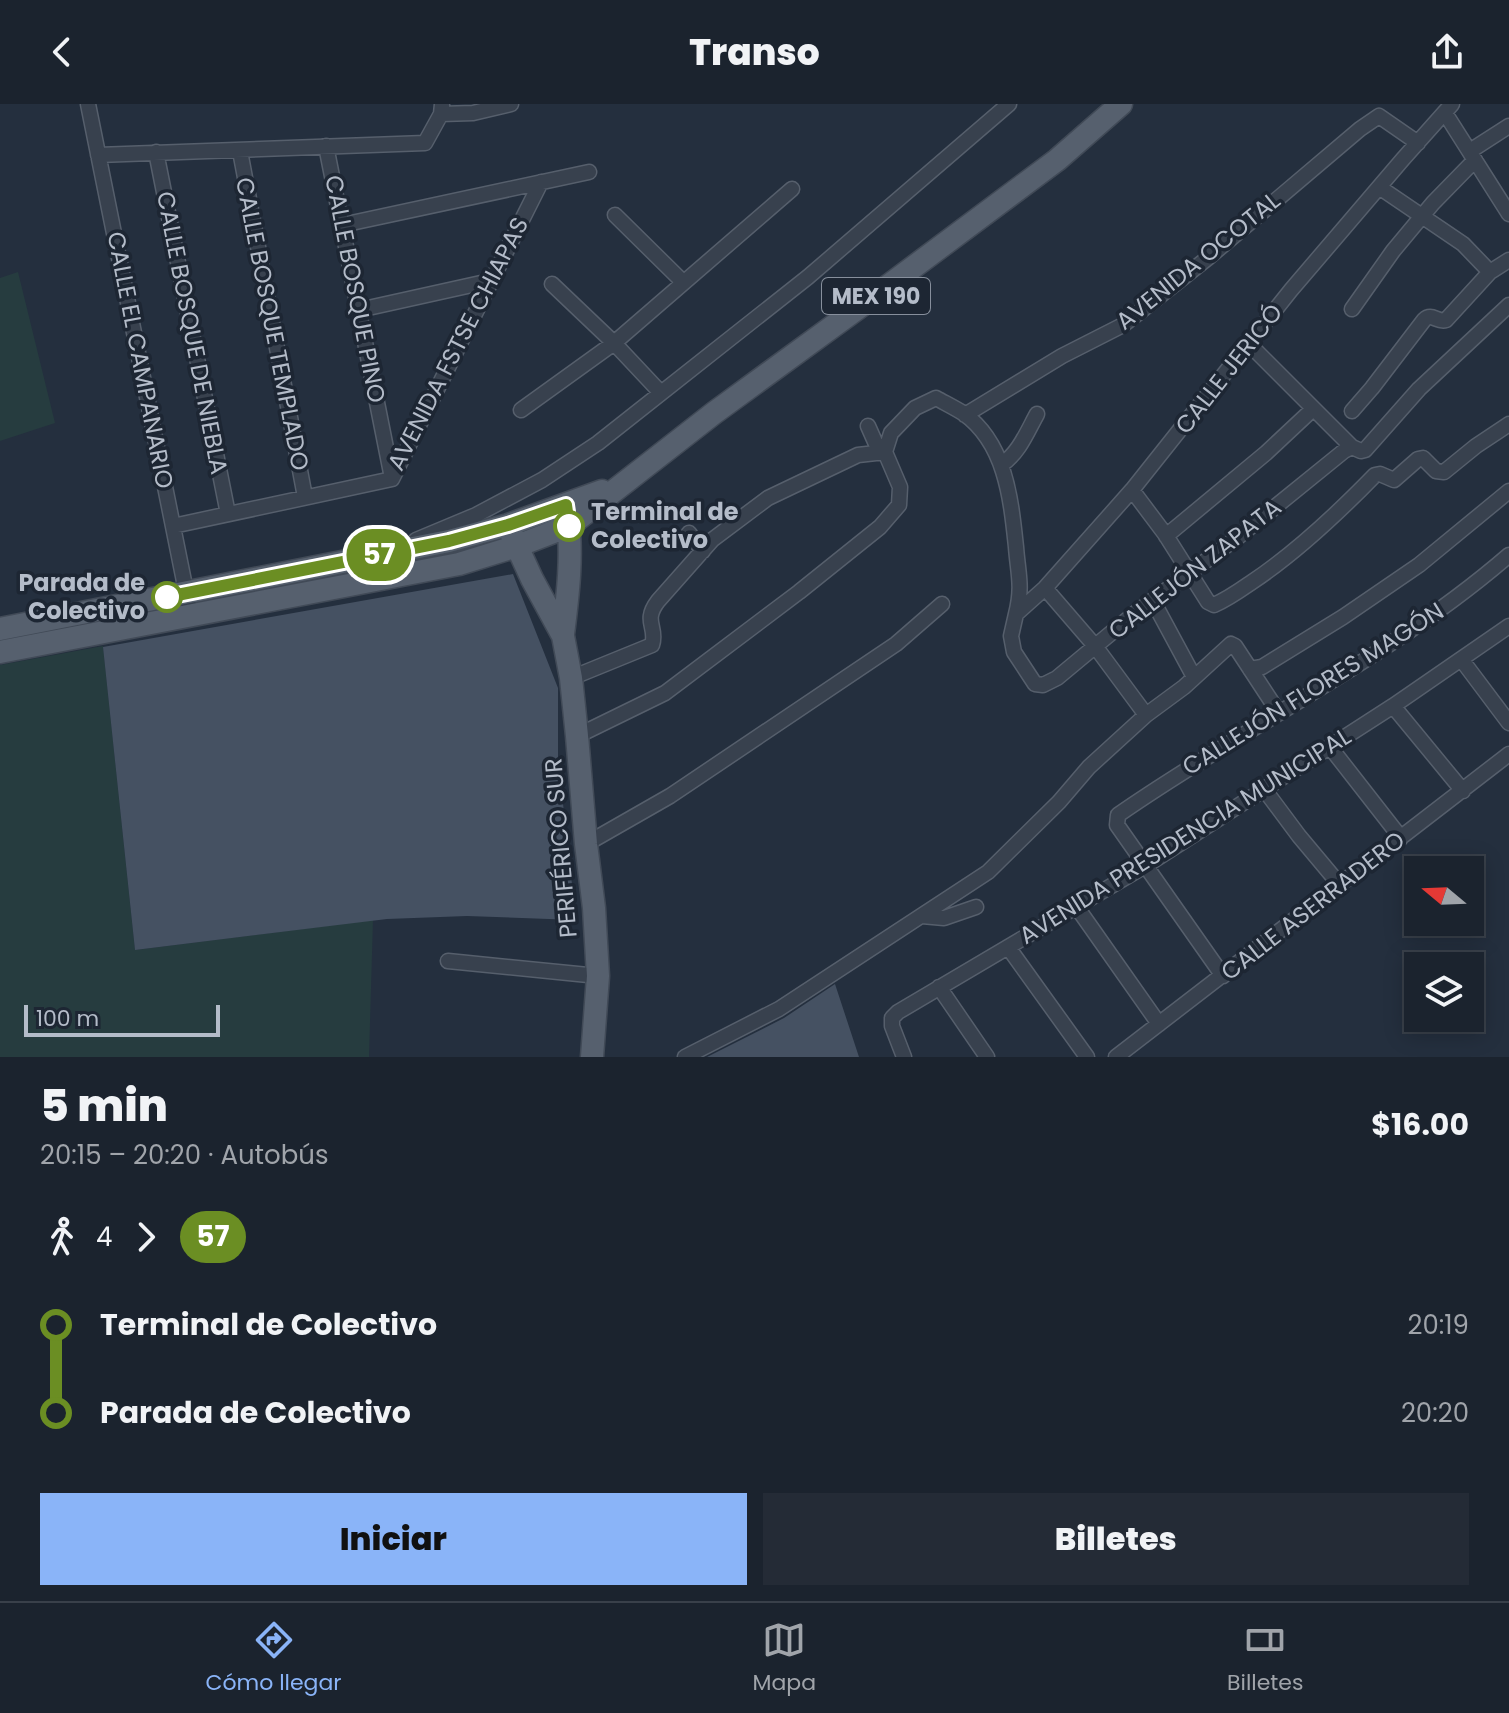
<!DOCTYPE html>
<html lang="es">
<meta charset="utf-8">
<style>
body{margin:0;font-family:Poppins,sans-serif;background:#242b36;color:#f1f3f6;height:100vh;display:flex;flex-direction:column;font-size:30px;white-space:nowrap}
*{box-sizing:border-box;margin:0}
p{font-size:26px;color:#a0a4aa}
.icon{flex:none;width:44px;height:44px;fill:none;stroke:currentColor;stroke-width:2;stroke-linecap:round;stroke-linejoin:round}
.map{position:relative;height:953px;overflow:hidden}
.sheet{display:flex;flex-direction:column;background:#1b232e;flex:1}
.sheet>*{flex:none}
.badge{padding:0 16px;border-radius:26px;font-size:28px;line-height:52px}
.needle{width:52px;rotate:289deg}
.buttons{position:absolute;left:1404px;top:752px;display:grid;gap:16px}
.buttons a{display:grid;place-items:center;width:80px;height:80px;border-radius:0px;background:#1b232e;box-shadow:0 4px 20px #0003,0 0 0 2px #39404a;font-size:40px}
.scale{position:absolute;left:24px;bottom:20px;width:196px;box-sizing:border-box;padding-left:8px;border:4px solid #b4bcc9;border-top:0;font-size:22px;line-height:28px;white-space:nowrap;color:#b4bcc9;-webkit-text-stroke:6px #1d2633;paint-order:stroke}
.map>.badge{position:absolute;translate:-50% -50%;box-shadow:0 0 0 4px #fff}
.legs{display:flex;align-items:center;gap:12px;height:88px;padding:0 40px;font-size:26px}
.legs p{margin-inline-start:auto}
.overview{display:flex;align-items:center;justify-content:space-between;height:136px;padding:0 40px}
h1{font-size:44px;font-weight:800;line-height:60px}
.primary-button{display:flex;gap:16px;margin-top:auto;padding:16px 40px}
.primary-button a{flex:1;height:92px;border-radius:0px;background:#8ab4f8;color:#111;font-size:32px;font-weight:800;line-height:92px;text-align:center}
.primary-button a+a{background:#242b36;color:#f1f3f6}
ul{padding:0 40px;list-style:none}
li{display:flex;align-items:center;gap:28px;height:88px;font-size:30px}
li i{display:grid;place-items:center;width:12px;height:100%;margin:0 10px;background:currentColor}
li i::after{content:'';width:20px;height:20px;margin:-10px;border:6px solid;border-radius:50%;background:#1b232e}
li p{margin-inline-start:auto}
li:first-child i{background:linear-gradient(#0000 50%,currentColor 0)}
li:last-child i{background:linear-gradient(currentColor 50%,#0000 0)}
header{display:flex;justify-content:space-between;align-items:center;height:104px;padding:0 40px;background:#1b232e;font-size:36px;font-weight:800}
.tab-bar{display:flex;justify-content:space-around;align-items:center;height:112px;border-top:2px solid #39404a;background:#1b232e;font-size:22px;color:#a0a4aa}
.tab-bar a{display:grid;justify-items:center;gap:4px}
.tab-bar .active{color:#8ab4f8}
.map>svg:first-child{display:block}
.green{fill:#263c3f}
.building{fill:#455162}
.lines{fill:none;stroke-linecap:round;stroke-linejoin:round}
.minor-casing{stroke:#565f6c;stroke-width:17}
.primary-casing{stroke:#414a57;stroke-width:25}
.minor{stroke:#38414e;stroke-width:14}
.primary{stroke:#56606e;stroke-width:22}
.line-1-casing{stroke:#fff;stroke-width:18}
.line-1{stroke:#6b8e23;stroke-width:12}
.stop-1-dot{fill:#fff;stroke:#6b8e23;stroke-width:4}
.labels{text-anchor:middle;stroke-width:7;stroke-linejoin:round;paint-order:stroke}
.shield{fill:#1d2633;stroke:#878f9c;stroke-width:2}
.shield-label{font-size:22px;font-weight:bold;fill:#b4bcc9}
.street-label{font-size:24px;fill:#b4bcc9;stroke:#1d2633}
.stop-label{font-size:24px;font-weight:bold;fill:#b4bcc9;stroke:#1d2633;text-anchor:start}
</style>
<header><svg class="icon" aria-label="back" viewBox="0 0 24 24"><path d="M15 5l-7 7 7 7"/></svg>Transo<svg class="icon" aria-label="share" viewBox="0 0 24 24"><path d="M12 15V3M7 8l5-5 5 5M5 13v7h14v-7"/></svg></header>
<div class="map">
<svg width="1509" height="953" viewBox="0 0 1509 953">
<rect width="100%" height="100%" fill="#242f3e"/>
<path class="green" d="M18,168L55,319L0,337V174Z
M103,542L135,846L373,816L369,953H0V561Z"/>
<path class="building" d="M513,470L558,584V655L576,816L467,812L387,815L135,846L103,543Z
M835,880L859,953H707L784,914Z"/>
<g class="lines">
<defs>
<path id="minor" d="M88,0L191,512
M1445,9L1509,110
M441,10L473,9L511,0
M326,42L392,374
M240,47L305,393
M1470,47L1509,22
M156,48L228,410
M98,51L425,39L441,10L442,0
M1379,83L1463,140L1490,168
M615,111L683,178
M342,121L589,68
M552,180L614,239L661,289
M1352,205L1393,147L1433,99L1475,56
M359,206L490,177
M1249,240L1352,343L1361,347L1365,346L1419,285L1509,201
M521,306L614,239L792,85
M1352,307L1372,284L1424,216C1432,208 1437,219 1446,216L1490,168L1509,156
M965,311L1062,252L1123,221L1209,153L1360,25L1379,12L1418,39
M868,322L880,349
M1352,343L1344,347L1238,433L1134,510L1057,574L1043,581L1035,580L1014,548L1011,532L1016,510L1045,484L1132,386L1291,186L1403,55L1452,0
M885,348L891,329L915,304L936,294C945,299 955,304 963,309C1006,339 1011,396 1016,443C1018,470 1023,482 1016,510
M1001,361C1019,349 1027,328 1037,310
M1132,386L1165,430L1208,498L1214,501C1228,495 1239,487 1252,478C1297,448 1337,410 1375,371L1380,370L1394,376L1418,355L1423,354L1436,367L1444,368L1476,342L1509,320
M173,422L392,375L541,78
M689,429L703,447
M1166,432L1266,349L1313,305
M416,436L476,411L542,376L598,339L808,173L1009,0
M1045,484L1095,542L1146,611
M1153,497L1194,573
M1461,555L1509,619
M1250,565L1262,563L1343,513L1419,461L1509,387
M571,574L652,541C658,523 642,518 658,497L712,436L768,394L858,351L885,348
M1393,602L1463,687
M577,632L665,589L799,488L880,423L899,401L900,383L885,348
M1330,643L1401,734
M1264,685L1299,732L1340,781
M586,740L670,692L896,540L942,500
M1076,802L1159,920
M922,812L944,814L976,803
M1008,843L1087,953
M448,857L598,872
M1223,872L1117,721L1118,711C1247,621 1390,554 1509,451
M939,883L987,953
M685,953L779,905L988,768L1059,698L1089,663L1146,611L1184,583L1231,540L1235,542L1279,609
M904,953L892,922V914L898,908L1145,762L1393,602L1509,522
M1116,953L1509,650"/>
<path id="primary" d="M511,429L532,475L563,532L571,574L577,632L586,740L594,804L598,872L592,953
M0,525L449,437L508,421L602,387
M563,530C568,491 573,449 567,409
M0,548L459,460L517,442L569,422L714,309L880,188L1057,56L1121,0"/>
</defs>
<use href="#minor" class="minor-casing"/>
<use href="#primary" class="primary-casing"/>
<use href="#minor" class="minor"/>
<use href="#primary" class="primary"/>
</g>
<g class="lines">
<defs>
<path id="line-1" d="M167,493L449,437L508,421L566,401L569,422"/>
</defs>
<use href="#line-1" class="line-1-casing"/>
<use href="#line-1" class="line-1"/>
</g>
<g class="stop-1-dot">
<circle cx="569" cy="422" r="14"/>
<circle cx="167" cy="493" r="14"/>
</g>
<g class="labels">
<rect class="shield" x="822" y="174" width="108" height="36" rx="6"/>
<g class="shield-label">
<text x="876" y="200">MEX 190</text>
</g>
<g class="street-label">
<text transform="translate(1198 157) rotate(-39)" y="8">AVENIDA OCOTAL</text>
<text transform="translate(355 185) rotate(79)" y="8">CALLE BOSQUE PINO</text>
<text transform="translate(272 220) rotate(79)" y="8">CALLE BOSQUE TEMPLADO</text>
<text transform="translate(192 229) rotate(79)" y="8">CALLE BOSQUE DE NIEBLA</text>
<text transform="translate(458 240) rotate(-63)" y="8">AVENIDA FSTSE CHIAPAS</text>
<text transform="translate(140 256) rotate(79)" y="8">CALLE EL CAMPANARIO</text>
<text transform="translate(1229 265) rotate(-52)" y="8">CALLE JERICÓ</text>
<text transform="translate(1195 465) rotate(-38)" y="8">CALLEJÓN ZAPATA</text>
<text transform="translate(1313 585) rotate(-32)" y="8">CALLEJÓN FLORES MAGÓN</text>
<text transform="translate(1185 732) rotate(-32)" y="8">AVENIDA PRESIDENCIA MUNICIPAL</text>
<text transform="translate(561 744) rotate(-95)" y="8">PERIFÉRICO SUR</text>
<text transform="translate(1313 802) rotate(-38)" y="8">CALLE ASERRADERO</text>
</g>
<g class="stop-label">
<text x="591" y="416">Terminal de<tspan x="591" dy="28">Colectivo</tspan></text>
<text x="145" y="487" text-anchor="end">Parada de<tspan x="145" dy="28">Colectivo</tspan></text>
</g>
</g>
</svg>
<div class="buttons">
<a><svg class="needle" viewBox="-14 -14 28 28"><path d="M0-13l5 13h-10z" fill="#e53935"/><path d="M0 13l5-13h-10z" fill="#a0a4aa"/></svg></a>
<a><svg class="icon" aria-label="layers" viewBox="0 0 24 24"><path d="M12 4l9 5-9 5-9-5zM3 14l9 5 9-5"/></svg></a>
</div>
<div class="scale">100 m</div>
<b class="badge" style="left:379px;top:451px;background:#6b8e23;color:#fff">57</b>
</div>
<section class="sheet">
<div class="overview"><div><h1>5 min</h1><p>20:15 – 20:20 · Autobús</p></div><b>$16.00</b></div>
<div class="legs"><svg class="icon" aria-label="walk" viewBox="0 0 24 24"><circle cx="13" cy="4" r="2"/><path d="M13 8l-2 6 4 7M11 14l-3 7M7 12l3-4h3l4 4"/></svg>4<svg class="icon" aria-label="forward" viewBox="0 0 24 24"><path d="M9 5l7 7-7 7"/></svg><b class="badge" style="background:#6b8e23;color:#fff">57</b></div>
<ul>
<li><i style="color:#6b8e23"></i><b>Terminal de Colectivo</b><p>20:19</p></li>
<li><i style="color:#6b8e23"></i><b>Parada de Colectivo</b><p>20:20</p></li>
</ul>
<div class="primary-button"><a>Iniciar</a><a>Billetes</a></div>
</section>
<nav class="tab-bar">
<a class="active"><svg class="icon" aria-label="directions" viewBox="0 0 24 24"><path d="M12 3l9 9-9 9-9-9zM9 14v-3h6M13 9l2 2-2 2"/></svg>Cómo llegar</a>
<a><svg class="icon" aria-label="map" viewBox="0 0 24 24"><path d="M3 6l6-2 6 2 6-2v14l-6 2-6-2-6 2zM9 4v14M15 6v14"/></svg>Mapa</a>
<a><svg class="icon" aria-label="tickets" viewBox="0 0 24 24"><path d="M3 7h18v10H3zM15 7v10"/></svg>Billetes</a>
</nav>
